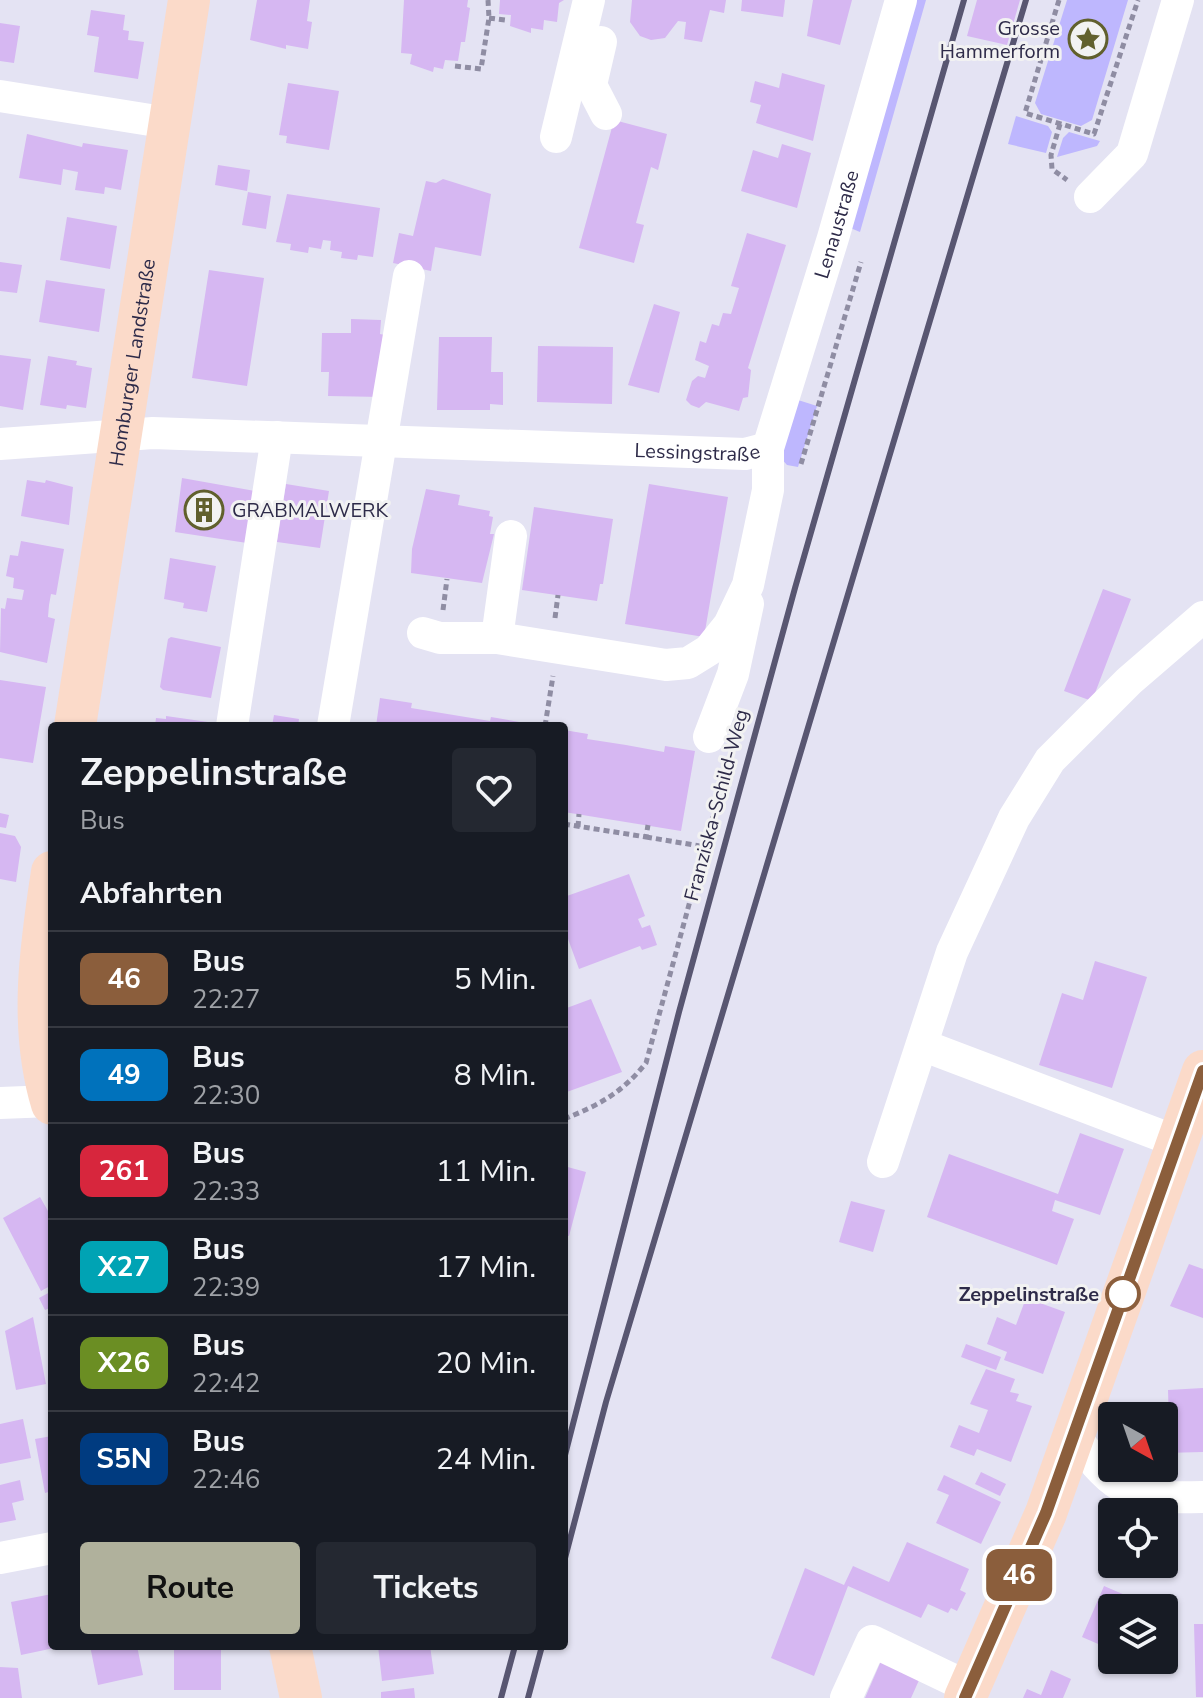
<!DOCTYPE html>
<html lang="de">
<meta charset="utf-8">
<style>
body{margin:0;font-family:"Nunito Sans",sans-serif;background:#242831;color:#f1f3f6;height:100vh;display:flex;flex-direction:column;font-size:30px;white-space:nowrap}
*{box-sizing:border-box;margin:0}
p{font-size:26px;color:#9ea1a6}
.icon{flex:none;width:44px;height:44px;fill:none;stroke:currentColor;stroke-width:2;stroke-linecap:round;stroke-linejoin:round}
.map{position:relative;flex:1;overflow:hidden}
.panel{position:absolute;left:48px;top:722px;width:520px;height:928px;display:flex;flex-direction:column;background:#171b24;border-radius:8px;box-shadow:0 2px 6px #0004}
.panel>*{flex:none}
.badge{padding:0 16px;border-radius:12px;font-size:28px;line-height:52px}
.needle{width:52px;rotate:140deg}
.fabs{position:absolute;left:1098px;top:1402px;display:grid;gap:16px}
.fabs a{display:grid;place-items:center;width:80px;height:80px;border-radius:8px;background:#171b24;box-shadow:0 2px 6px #0004;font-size:40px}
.map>.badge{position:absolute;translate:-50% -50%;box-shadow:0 0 0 4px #fff}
h2{padding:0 32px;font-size:30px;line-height:72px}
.round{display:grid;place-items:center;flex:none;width:84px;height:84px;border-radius:8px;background:#242831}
.head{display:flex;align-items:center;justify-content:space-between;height:136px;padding:0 32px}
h1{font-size:38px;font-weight:700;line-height:60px}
.action{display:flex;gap:16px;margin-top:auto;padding:16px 32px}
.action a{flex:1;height:92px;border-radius:8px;background:#b0b19c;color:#111;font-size:32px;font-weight:700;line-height:92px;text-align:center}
.action a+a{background:#242831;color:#f1f3f6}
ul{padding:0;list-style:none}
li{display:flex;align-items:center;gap:24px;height:96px;padding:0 32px;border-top:2px solid #363941}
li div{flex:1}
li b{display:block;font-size:30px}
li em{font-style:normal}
li .badge{min-width:88px;font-weight:700;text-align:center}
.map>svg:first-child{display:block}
.green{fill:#beb7fe}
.building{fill:#d6b7f2}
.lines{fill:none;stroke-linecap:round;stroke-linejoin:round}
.path{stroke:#8f8da3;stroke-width:5;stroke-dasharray:6 4;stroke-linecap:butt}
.minor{stroke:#fff;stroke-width:32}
.major{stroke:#fbdac9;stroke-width:42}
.rail{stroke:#585671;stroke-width:6}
.line-casing{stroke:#fff;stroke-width:18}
.line{stroke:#8b5e3c;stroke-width:12}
.stop-dot{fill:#fff;stroke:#8b5e3c;stroke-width:4}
.labels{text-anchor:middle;stroke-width:6;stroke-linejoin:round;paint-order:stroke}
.poi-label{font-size:20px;fill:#2e2b49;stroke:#f2f2f2;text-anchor:end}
.street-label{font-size:20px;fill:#2e2b49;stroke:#f2f2f2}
.stop-label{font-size:20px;font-weight:bold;fill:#2e2b49;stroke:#f2f2f2;text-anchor:end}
</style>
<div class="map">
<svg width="1203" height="1698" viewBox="0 0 1203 1698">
<rect width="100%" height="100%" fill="#e4e3f3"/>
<path class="green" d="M914,0H926L860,232L848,227Z
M1067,0H1128L1092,120L1081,126L1041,114L1035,103Z
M1016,116L1048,126L1052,132L1046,153L1008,144Z
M1069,132L1100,141L1097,146L1057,157L1063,138Z
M798,400L817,406L798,467L787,465L779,456Z"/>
<path class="building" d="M257,0H310L307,21L312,22L308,49L286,45V49L250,40Z
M404,0H468L467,7L470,8L465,42H461L458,61L445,60L443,69L434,67L433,72L410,64L412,54L401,53Z
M500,0H564L559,3L557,22L544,20L543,30L531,28V33L510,26L511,15L499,14Z
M632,0H726L724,13L710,10L702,42L684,39L686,22L678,21L665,38L651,40L640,36L630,22Z
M742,0H785L783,17L741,11Z
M813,0H852L840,45L807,36Z
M977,0H1020L1007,45L967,36Z
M91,10L125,15L123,30L129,31L128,40L144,42L138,79L94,72L99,37L87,35Z
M0,23L20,26L14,63L0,61Z
M782,73L825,85L813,141L756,123L761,105L750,102L755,81L779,88Z
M288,83L339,91L329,150L286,143L287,136L279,135Z
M614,120L667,134L658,170L651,167L636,223L644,225L634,263L579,248Z
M27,134L82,147L83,143L128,150L121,190L105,187L104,194L75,190L78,172L63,169L61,185L19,178Z
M782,144L811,153L797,208L741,191L753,150L778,158Z
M218,165L250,170L247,191L215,185Z
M443,179L491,194L481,256L435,247L431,271L393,263L399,233L413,236L426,181L436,183Z
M248,192L271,196L266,229L242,225Z
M287,194L380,208L373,257L358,255L357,260L341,258L342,252L330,250L331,241L323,240L321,249L309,247L308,253L290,250L291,244L276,242Z
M67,217L117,226L110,269L60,260Z
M747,233L786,245L748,368L751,370L748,397L743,398L739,411L706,402L699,408L691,405L686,400L692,381L698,376L705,378L709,366L695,360L700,341L706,343L712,324L719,326L723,313L731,314L739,288L731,286Z
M0,262L22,265L17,293L0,291Z
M209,270L264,278L247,386L192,378Z
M46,280L105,289L99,332L39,322Z
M654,304L680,312L659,393L628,385Z
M351,319L381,320L380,334L385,335L382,397L328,396L329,372H321L322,333H351Z
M439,337H492L491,372H503V405L490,404V410H437Z
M538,346L613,347L612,404L537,402Z
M0,355L31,359L23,410L0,406Z
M48,356L77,361L76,365L92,368L86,408L67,405L66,409L40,405Z
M182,478L255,491L247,543L175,532Z
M27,480L45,483L46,480L73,487L69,525L21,516Z
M286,484L329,491L320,548L277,542Z
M649,484L728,497L704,637L625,624Z
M426,489L460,495L458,505L490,511L489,516L493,517L490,534H494L482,583L411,573L412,549Z
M534,507L613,519L603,584H600L597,601L522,590Z
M21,541L64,549L56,595L51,594L49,605L48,617L55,619L47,663L0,652L1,608L5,609L7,598L22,600L24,590L13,588L14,578L6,576L10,555L18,556Z
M170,558L216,566L207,612L183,608L184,603L164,599Z
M1103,589L1131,599L1092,701L1064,691Z
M171,637L221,647L211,698L163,690L160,687L168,639Z
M0,680L46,687L33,763L0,758Z
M380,698L412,703L411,708L490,721L491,717L525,723V726H376Z
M274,715L299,719L298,726H272Z
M166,716L208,722L207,726H155L156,718L166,719Z
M564,730L588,734L587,739L626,745L664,752L665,746L695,751L681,831L564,812Z
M0,813L9,815L6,828L0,827Z
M0,833L15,836L21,847L16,882L0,879Z
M629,874L645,916L638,919L642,928L650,925L657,945L642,950L640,946L579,969L564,928V897Z
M1095,961L1147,977L1112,1088L1039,1065L1062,993L1083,1000Z
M591,999L622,1072L564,1093V1009Z
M1080,1133L1124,1149L1100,1215L1055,1200L1052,1211L1074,1219L1057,1265L927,1217L949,1154L1058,1194Z
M564,1166L586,1172L569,1236L564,1235Z
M40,1197L52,1218V1285L41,1291L3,1218Z
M851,1201L885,1210L873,1252L839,1242Z
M1189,1264L1203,1269V1318L1170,1306Z
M52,1291V1307L45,1310L39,1298Z
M1026,1298L1065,1312L1043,1374L1004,1360L1007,1352L987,1344L997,1317L1016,1325Z
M33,1317L46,1384L16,1390L5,1331Z
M966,1344L1001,1357L996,1370L961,1357Z
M986,1369L1015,1379L1010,1392L1019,1394L1016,1401L1032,1406L1011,1462L977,1449L974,1456L950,1447L959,1425L979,1433L988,1410L970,1404Z
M1203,1388V1452L1164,1453V1424H1169L1168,1390Z
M23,1419L31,1458L0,1464V1424Z
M52,1436V1491L45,1493L35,1439Z
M981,1472L1006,1484L1000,1496L975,1484Z
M944,1475L1001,1502L981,1544L936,1523L949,1495L937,1490Z
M20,1480L24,1500L12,1503L16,1520L0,1523V1485Z
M907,1542L969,1569L960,1590L966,1593L957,1611L951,1608L948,1613L928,1604L921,1618L848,1586L814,1676L771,1658L805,1568L844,1585L853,1566L889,1582Z
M1104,1586L1146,1604L1144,1608H1112V1650L1082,1637Z
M52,1594V1646L59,1647L21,1655L11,1602Z
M1194,1624H1203V1697H1196Z
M90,1646H137L143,1675L98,1685Z
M174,1646H221V1690H174Z
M378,1646H430L434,1674L382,1681Z
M881,1661L920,1678L911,1698H865Z
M0,1667L18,1668L22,1698H0Z
M1051,1670L1071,1679L1063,1698H1023L1027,1689L1041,1695Z
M414,1688L415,1698H381V1692Z"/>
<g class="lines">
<path class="path" d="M1059,0L1025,113L1094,134L1138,0
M489,18L505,20
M455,66L481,69L489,18L488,0
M1060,124L1051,155L1052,169L1067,180
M801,464L861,262
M443,610L447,579
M555,618L558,595
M545,726L553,676
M564,824L646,837L648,825
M578,827L579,814
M646,837L706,847
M564,1119C599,1105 622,1093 646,1063L728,761"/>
<g class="minor">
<path d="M601,42L591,85L606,114"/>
<path d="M0,96L169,123"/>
<path d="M556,137L589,0"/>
<path d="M1090,197L1132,154L1178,0"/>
<path id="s1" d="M0,444L153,433L745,454L768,448"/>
<path id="s2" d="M423,633L440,638H497L666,665L688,663L709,650L729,625L748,585L768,490V448L833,238L901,0"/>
<path d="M497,638L511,536"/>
<path d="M232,726L277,437"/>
<path d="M333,726L409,276"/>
<path d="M709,737L733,674L748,604"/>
<path d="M922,1045L1178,1142"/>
<path d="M0,1103L51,1101"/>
<path d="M883,1162L952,952L1014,818L1050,760L1129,681L1203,617"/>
<path d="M1075,1436C1116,1495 1132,1499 1203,1497"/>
<path d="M0,1558L52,1548"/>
<path d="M846,1698L872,1641L970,1688"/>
</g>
<g class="major">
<path id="s3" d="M75,726L189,0"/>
<path d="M52,872C40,950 29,1028 52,1104"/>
<path d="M290,1646L301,1698"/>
<path d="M965,1698L1046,1513L1203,1071"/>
</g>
<path class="rail" d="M564,1459L679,1012L795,588L964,0
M564,1562L606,1402L1026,0
M501,1698L515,1646
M528,1698L542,1646"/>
</g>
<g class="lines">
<defs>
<path id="line" d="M965,1698L1046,1513L1203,1071"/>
</defs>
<use href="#line" class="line-casing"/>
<use href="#line" class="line"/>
</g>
<defs>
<symbol id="sight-ring" viewBox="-11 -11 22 22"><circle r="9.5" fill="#f2f2f2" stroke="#61602d" stroke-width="1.5"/><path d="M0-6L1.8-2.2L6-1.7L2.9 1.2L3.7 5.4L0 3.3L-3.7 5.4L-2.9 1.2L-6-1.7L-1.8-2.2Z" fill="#61602d"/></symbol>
<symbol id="building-ring" viewBox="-11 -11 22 22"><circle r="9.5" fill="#f2f2f2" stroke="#61602d" stroke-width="1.5"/><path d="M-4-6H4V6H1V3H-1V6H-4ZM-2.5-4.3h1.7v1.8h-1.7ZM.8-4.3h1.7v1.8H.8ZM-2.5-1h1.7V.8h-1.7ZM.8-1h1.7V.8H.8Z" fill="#61602d"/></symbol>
</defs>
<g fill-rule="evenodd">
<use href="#sight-ring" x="1066" y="17" width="44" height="44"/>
<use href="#building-ring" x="182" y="488" width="44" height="44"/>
</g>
<circle class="stop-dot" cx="1123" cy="1294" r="16"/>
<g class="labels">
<g class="poi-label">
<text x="1060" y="35">Grosse<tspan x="1060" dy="23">Hammerform</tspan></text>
<text x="232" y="517" text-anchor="start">GRABMALWERK</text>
</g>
<g class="street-label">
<text dy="7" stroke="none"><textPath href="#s2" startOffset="742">Lenaustraße</textPath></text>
<text dy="7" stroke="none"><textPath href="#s3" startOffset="368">Homburger Landstraße</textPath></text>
<text dy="7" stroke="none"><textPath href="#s1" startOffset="698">Lessingstraße</textPath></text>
<text transform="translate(716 805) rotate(-75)" y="7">Franziska-Schild-Weg</text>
</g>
<g class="stop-label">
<text x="1099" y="1301">Zeppelinstraße</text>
</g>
</g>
</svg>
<div class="fabs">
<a><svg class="needle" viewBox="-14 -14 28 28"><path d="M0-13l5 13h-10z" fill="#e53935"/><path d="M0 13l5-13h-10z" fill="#9ea1a6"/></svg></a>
<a><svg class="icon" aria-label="locate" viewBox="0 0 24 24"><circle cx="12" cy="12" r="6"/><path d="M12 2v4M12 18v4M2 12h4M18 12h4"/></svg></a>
<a><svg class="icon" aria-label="layers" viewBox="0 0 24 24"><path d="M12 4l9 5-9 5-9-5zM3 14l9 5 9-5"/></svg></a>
</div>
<b class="badge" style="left:1019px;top:1575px;background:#8b5e3c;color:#fff">46</b>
<section class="panel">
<div class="head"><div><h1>Zeppelinstraße</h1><p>Bus</p></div><a class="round"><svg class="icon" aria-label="heart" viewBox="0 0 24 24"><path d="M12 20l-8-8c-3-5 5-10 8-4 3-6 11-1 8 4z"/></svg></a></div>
<h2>Abfahrten</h2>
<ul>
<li><span class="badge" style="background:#8b5e3c;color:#fff">46</span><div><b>Bus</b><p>22:27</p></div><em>5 Min.</em></li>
<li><span class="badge" style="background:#0072bc;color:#fff">49</span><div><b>Bus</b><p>22:30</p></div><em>8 Min.</em></li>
<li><span class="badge" style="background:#d7263d;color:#fff">261</span><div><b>Bus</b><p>22:33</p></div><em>11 Min.</em></li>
<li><span class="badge" style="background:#00a3b4;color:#fff">X27</span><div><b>Bus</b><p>22:39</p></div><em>17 Min.</em></li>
<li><span class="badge" style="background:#6b8e23;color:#fff">X26</span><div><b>Bus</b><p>22:42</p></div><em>20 Min.</em></li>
<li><span class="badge" style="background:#003b80;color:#fff">S5N</span><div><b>Bus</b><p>22:46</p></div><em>24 Min.</em></li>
</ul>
<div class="action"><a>Route</a><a>Tickets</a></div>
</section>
</div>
